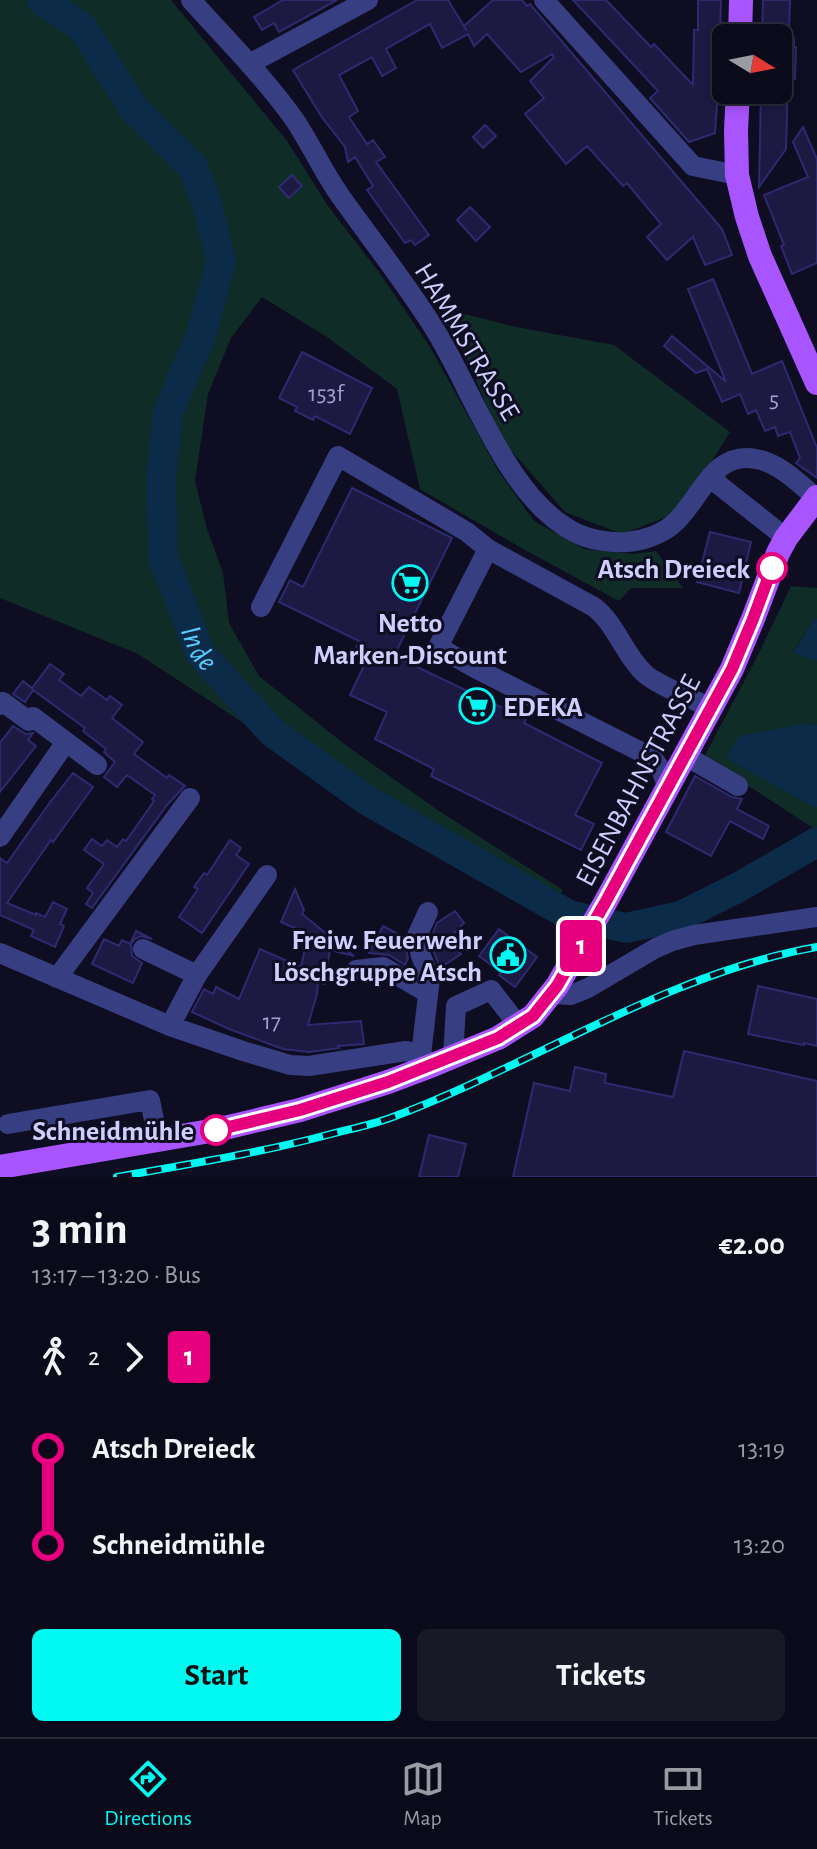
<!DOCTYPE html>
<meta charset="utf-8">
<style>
body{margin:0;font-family:"Alegreya Sans",sans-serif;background:#181827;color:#f1f3f6;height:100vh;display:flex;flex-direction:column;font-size:30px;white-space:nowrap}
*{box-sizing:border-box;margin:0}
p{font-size:26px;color:#999aa2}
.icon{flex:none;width:44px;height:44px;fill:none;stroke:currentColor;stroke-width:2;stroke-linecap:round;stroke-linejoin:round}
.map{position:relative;height:1177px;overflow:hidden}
.details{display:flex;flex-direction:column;background:#0a0a1a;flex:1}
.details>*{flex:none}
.badge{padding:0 16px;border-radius:6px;font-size:28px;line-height:52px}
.needle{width:52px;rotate:100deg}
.tools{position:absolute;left:712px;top:24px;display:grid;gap:16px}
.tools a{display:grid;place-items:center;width:80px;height:80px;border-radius:12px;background:#0a0a1a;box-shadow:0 4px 12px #0003,0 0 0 2px #2a2b39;font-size:40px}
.map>.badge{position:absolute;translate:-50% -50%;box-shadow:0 0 0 4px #fff}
.legs{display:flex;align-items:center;gap:12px;height:88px;padding:0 32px;font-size:26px}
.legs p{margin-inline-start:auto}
.overview{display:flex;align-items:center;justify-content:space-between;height:136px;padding:0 32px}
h1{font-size:44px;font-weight:600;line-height:60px}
.action{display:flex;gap:16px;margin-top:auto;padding:16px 32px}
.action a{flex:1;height:92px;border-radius:12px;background:#00f9f1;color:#111;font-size:32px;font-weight:600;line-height:92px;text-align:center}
.action a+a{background:#181827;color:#f1f3f6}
ul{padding:0 32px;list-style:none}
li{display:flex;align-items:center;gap:28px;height:96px;font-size:30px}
li i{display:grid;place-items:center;width:12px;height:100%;margin:0 10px;background:currentColor}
li i::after{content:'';width:20px;height:20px;margin:-10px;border:6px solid;border-radius:50%;background:#0a0a1a}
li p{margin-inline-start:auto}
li:first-child i{background:linear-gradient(#0000 50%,currentColor 0)}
li:last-child i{background:linear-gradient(currentColor 50%,#0000 0)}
.tab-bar{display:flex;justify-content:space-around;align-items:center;height:112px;border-top:2px solid #2a2b39;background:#0a0a1a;font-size:22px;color:#999aa2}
.tab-bar a{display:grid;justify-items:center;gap:4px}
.tab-bar .current{color:#00f9f1}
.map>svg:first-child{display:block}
.green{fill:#102c27}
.water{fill:#0b2b48}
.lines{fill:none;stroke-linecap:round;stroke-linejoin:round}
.river{stroke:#0b2b48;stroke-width:30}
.building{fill:#1c1943;stroke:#2f2a70;stroke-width:2}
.minor{stroke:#373e82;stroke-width:20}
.major{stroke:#a955ff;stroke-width:24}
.rail-casing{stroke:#00f9f1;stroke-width:8}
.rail{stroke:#0e0d22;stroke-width:5;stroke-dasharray:15;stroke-linecap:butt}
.line-1-casing{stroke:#fff;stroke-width:18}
.line-1{stroke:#e6007e;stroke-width:12}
.stop-1-dot{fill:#fff;stroke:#e6007e;stroke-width:4}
.labels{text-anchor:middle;stroke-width:6;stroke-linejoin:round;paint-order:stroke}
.number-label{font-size:24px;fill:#a2a2d0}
.street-label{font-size:28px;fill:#cecfff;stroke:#0e0d22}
.stop-label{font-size:28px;font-weight:bold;fill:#cecfff;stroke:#0e0d22;text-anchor:end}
.poi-label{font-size:28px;font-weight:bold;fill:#cecfff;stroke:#0e0d22}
.water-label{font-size:30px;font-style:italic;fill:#5cc9ff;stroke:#0e0d22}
</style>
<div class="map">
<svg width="817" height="1177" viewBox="0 0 817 1177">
<rect width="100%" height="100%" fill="#0e0d22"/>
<path class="green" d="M0,0H171L287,141L328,206L381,275L430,347L499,472L534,521L584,549L634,554L656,551L683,588H631L619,601L516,545L420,489L397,389L327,337L262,297L231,338L208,394L195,481L207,529L223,573L229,623L259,676L347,746L439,811L563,890L548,912L497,879L364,802L138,654L0,598Z
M445,309L516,327L614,345L730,432L680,512L622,534L565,512L502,440Z
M791,586L817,588V618L814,619L793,652L817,661V725L803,724L813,807H817V828H813L704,757L757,657Z"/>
<path class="water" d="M817,618V661L793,653L814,619Z
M803,724L817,725V807H813L726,758L739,736Z"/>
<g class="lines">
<path class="river" id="s1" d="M42,0L83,28L134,109L193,167L207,204L221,262L201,335L168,412L161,478L163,557L200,653L272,732L368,801L569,915L626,928L681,916L739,887L817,842"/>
</g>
<path class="building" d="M283,0H337L279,32L274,23L262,30L254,17Z
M417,0H448L467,31L464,26L493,0H522L527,6L530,4L722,229L732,255L705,265L693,237L667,260L647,237L661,224L627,183L623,186L587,146L566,164L525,114L544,98L530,81L554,57L552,54L521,72L487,34L474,46L468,34L442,48L430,24L386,49L396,68L382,76L372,57L339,75L358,111L349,117L367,144L373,140L385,157L376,162L429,235L415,245L411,240L405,243L367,190L373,186L355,157L348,162L345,147L321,116L293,70Z
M573,0H606L651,47L654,44L693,85L694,30H698V0H721L719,76L715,133L689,142L650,98L658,91Z
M763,0H790L789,31L794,38V47H796L795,79H778V38H762Z
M761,90H787V115L786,149L759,187Z
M485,125L496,136L483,148L473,137Z
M803,127L817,159V263L792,274L781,246L784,245L764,195L808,177L793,142Z
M292,175L302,186L289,198L279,187Z
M470,207L490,227L476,241L457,220Z
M713,279L752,374L782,361L817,448V478L796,463L800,458L790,432L778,436L775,427L765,431L756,410L748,414L740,394L722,402L707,369L696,373L664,346L672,336L726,382L688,289Z
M302,352L372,388L350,434L315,416L313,420L295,411L297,407L279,398Z
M352,488L452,538L394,656L526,719L524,723L602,763L575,815L594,824L581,850L431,776L434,769L375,739L387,712L350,695L369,655L356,648L359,641L279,602L290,580L303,587Z
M710,532L751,542L739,593L697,582Z
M50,664L64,674L59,680L81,696L89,687L107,700L110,696L122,705L112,718L143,742L134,754L167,778L169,775L185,786L167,805L92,908L86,904L93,893L87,888L104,864L84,850L92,839L102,846L107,840L117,847L123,839L126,841L154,801L152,799L155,795L127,775L117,787L104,777L115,762L104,752L106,749L83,731L85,728L33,690L25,702L13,694L23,681L32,688Z
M13,726L26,734L33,733L28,740L36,746L0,792V743Z
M73,773L93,787L53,842L51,840L7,903L36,915V913L45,917L53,902L67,909L60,924L64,926L55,947L31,936L34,930L0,915V858L7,863L48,805Z
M695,776L732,797L742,799L737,809L769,826L763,839L730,821L711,856L666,832Z
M230,840L241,848L236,855L249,864L202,933L179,917L198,889L194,887L204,873L207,875Z
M295,889L304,910L302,914L354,956L330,950L324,984L318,982L317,994L308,1025L361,1021L364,1044L338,1046L339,1048L309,1052L283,1049L229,1029L192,1012L204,989L213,994L216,987L239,999L260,949L301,967L307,939L298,932L299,930L281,922Z
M455,911L464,923L453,934L456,936L449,942L461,954L440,968L434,952L431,938L437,923Z
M383,926L396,933L393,938L405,945L408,958L405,965L389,955L369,953Z
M499,929L537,957L515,987L499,975L501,972L479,956Z
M136,931L152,939L141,936L135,939L131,944L132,956L142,963L133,983L92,964L104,939L119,946L122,940L130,944Z
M758,986L817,999V1046L804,1043V1045L748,1034Z
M684,1051L817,1081V1177H513L534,1083L570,1091L575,1067L606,1074L605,1083L673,1097Z
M429,1135L466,1144L458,1177H419Z"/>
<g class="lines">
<path class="minor" d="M191,0C224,37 265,78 294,119C311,144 323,172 341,197C371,239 404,281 432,325C472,387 506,497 574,532C589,540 610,543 627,542C642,541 659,535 671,526C700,503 711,450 756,459C779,463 799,483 816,498
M544,0L693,166L737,175
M249,64L368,0
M712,475L719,485L786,538
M488,549L438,647L475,668L651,757C660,766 664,774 667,787
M261,607L338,456L467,532L488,549L594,607C616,624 624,654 644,673C655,684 694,699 710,708
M0,705L3,702L29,721L33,717L97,765
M684,755L738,786
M0,837L66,742
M143,949L197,975
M0,953L170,1026L243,1051L290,1065L309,1066L406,1051L421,1055L433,1065
M356,970L383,967L428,993
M57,978L190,798
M552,994L571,995L588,988L656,948L672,941L694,935L817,917
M170,1026L197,975L267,875
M421,1055L430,978L421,956L417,936L428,912
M453,1057L456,1006L491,990L519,1026
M8,1124L150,1100L158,1140"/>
<path class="major" d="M740,38L741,0
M738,90L736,131L737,175L747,217L760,256L817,383
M0,1167L216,1130L300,1110L388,1082L433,1065L498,1038L533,1016L557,986L605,903L732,669L753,619L778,553L786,538L817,497"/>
<defs>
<path id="rail" d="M117,1177C189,1164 260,1153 331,1134C350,1129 371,1125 390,1118C531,1066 667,973 817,947"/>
</defs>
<use href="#rail" class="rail-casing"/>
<use href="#rail" class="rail"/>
</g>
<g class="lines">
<defs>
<path id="line-1" d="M216,1130L300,1110L388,1082L498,1038L533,1016L557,986L605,903L732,669L753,619L772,568"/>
</defs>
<use href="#line-1" class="line-1-casing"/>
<use href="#line-1" class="line-1"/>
</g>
<defs>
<symbol id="supermarket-ring" viewBox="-11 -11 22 22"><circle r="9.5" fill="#0e0d22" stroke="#00f9f1" stroke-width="1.5"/><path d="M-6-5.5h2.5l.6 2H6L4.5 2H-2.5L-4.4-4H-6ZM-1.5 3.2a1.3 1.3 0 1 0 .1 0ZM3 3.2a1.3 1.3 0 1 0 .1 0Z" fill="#00f9f1"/></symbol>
<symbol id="civic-ring" viewBox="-11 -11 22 22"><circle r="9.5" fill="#0e0d22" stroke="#00f9f1" stroke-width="1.5"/><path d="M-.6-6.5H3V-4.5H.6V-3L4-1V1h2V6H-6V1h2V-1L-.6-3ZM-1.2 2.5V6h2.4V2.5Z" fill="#00f9f1"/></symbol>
</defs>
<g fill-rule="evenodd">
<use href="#supermarket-ring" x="390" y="563" width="40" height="40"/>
<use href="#supermarket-ring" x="457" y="686" width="40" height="40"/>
<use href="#civic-ring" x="488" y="935" width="40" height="40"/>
</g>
<g class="stop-1-dot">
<circle cx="772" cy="568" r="14"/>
<circle cx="216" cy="1130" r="14"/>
</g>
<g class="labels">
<g class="number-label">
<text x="326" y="401">153f</text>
<text x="774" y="407">5</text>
<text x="272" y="1029">17</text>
</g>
<g class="street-label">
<text transform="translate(468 341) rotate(59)" y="10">HAMMSTRASSE</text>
<text transform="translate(637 780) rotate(-62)" y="10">EISENBAHNSTRASSE</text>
</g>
<g class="stop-label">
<text x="750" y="578">Atsch Dreieck</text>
<text x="194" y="1140">Schneidmühle</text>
</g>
<g class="poi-label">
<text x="410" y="632">Netto<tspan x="410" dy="32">Marken-Discount</tspan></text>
<text x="503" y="716" text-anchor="start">EDEKA</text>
<text x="482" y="949" text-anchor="end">Freiw. Feuerwehr<tspan x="482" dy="32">Löschgruppe Atsch</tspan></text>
</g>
<g class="water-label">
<text dy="10" stroke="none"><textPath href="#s1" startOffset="730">Inde</textPath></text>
</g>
</g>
</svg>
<div class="tools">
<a><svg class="needle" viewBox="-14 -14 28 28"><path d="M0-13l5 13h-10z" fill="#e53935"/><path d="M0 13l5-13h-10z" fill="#999aa2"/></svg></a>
</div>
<b class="badge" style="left:581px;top:946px;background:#e6007e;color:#fff">1</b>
</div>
<section class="details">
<div class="overview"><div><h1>3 min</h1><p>13:17 – 13:20 · Bus</p></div><b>€2.00</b></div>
<div class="legs"><svg class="icon" aria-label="walk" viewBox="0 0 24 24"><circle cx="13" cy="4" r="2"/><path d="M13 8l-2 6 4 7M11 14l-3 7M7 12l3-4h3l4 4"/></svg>2<svg class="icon" aria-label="forward" viewBox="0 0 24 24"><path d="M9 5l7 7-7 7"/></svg><b class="badge" style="background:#e6007e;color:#fff">1</b></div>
<ul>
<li><i style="color:#e6007e"></i><b>Atsch Dreieck</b><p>13:19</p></li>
<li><i style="color:#e6007e"></i><b>Schneidmühle</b><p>13:20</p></li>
</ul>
<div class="action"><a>Start</a><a>Tickets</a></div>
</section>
<nav class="tab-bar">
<a class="current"><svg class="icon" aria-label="directions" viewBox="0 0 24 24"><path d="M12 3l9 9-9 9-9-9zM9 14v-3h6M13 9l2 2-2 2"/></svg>Directions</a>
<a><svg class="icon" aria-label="map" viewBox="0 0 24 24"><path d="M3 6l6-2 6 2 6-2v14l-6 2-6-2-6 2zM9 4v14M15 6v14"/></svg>Map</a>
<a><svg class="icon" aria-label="tickets" viewBox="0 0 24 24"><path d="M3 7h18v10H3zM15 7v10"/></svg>Tickets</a>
</nav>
